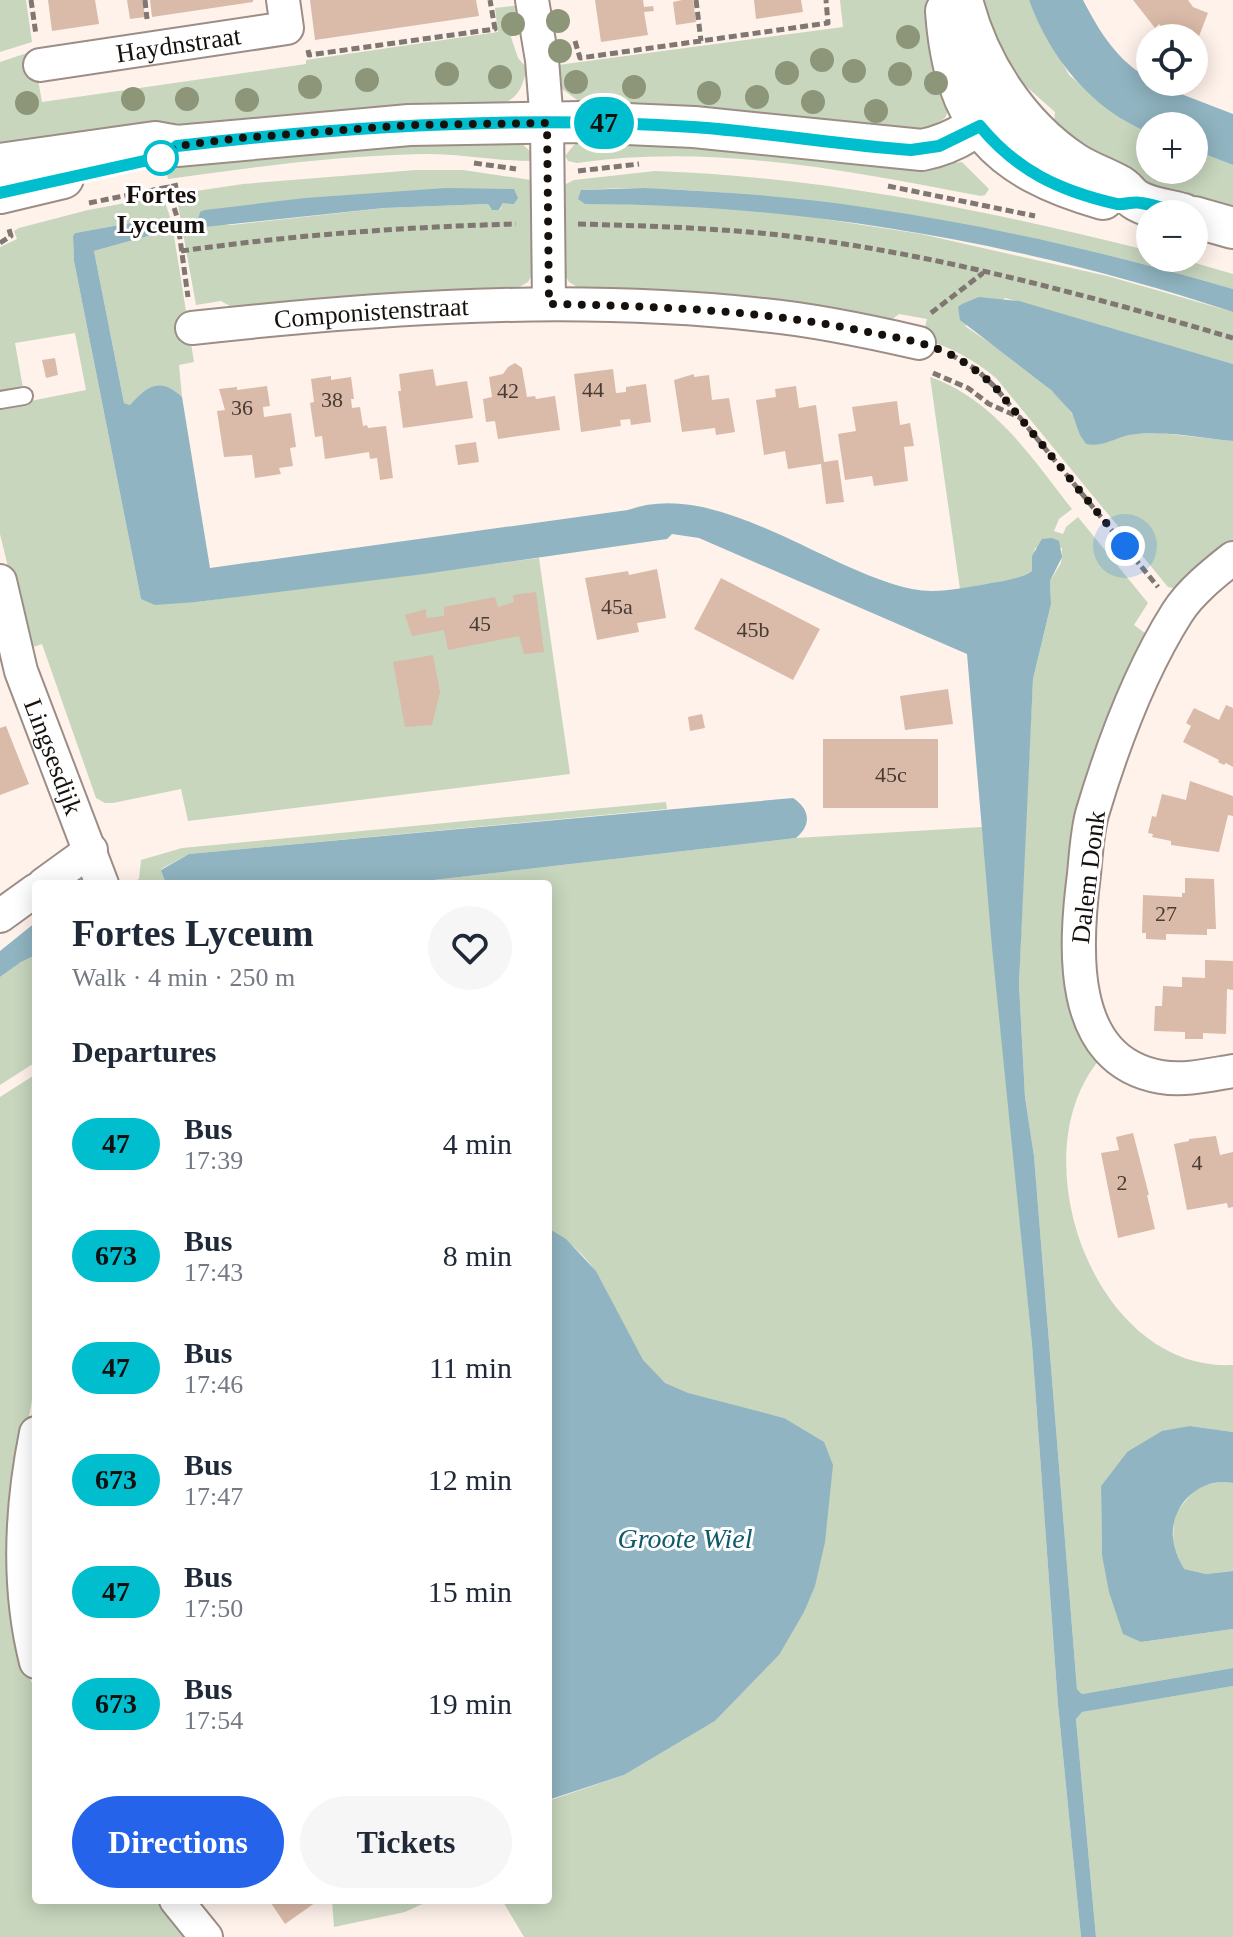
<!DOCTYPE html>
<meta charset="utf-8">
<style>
body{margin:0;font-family:"Times New Roman",serif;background:#f6f6f7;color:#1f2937;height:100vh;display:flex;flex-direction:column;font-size:30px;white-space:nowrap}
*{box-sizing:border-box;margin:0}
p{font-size:26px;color:#747a83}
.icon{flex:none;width:44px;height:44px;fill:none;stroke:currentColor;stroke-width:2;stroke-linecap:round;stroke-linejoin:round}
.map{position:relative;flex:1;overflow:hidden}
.side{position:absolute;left:32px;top:880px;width:520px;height:1024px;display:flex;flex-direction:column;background:#fff;border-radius:8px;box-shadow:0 4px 20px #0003}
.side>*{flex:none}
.badge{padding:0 16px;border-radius:26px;font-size:28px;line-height:52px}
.buttons{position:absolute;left:1136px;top:24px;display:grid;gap:16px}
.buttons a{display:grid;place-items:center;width:72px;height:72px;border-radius:50%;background:#fff;box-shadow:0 4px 20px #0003;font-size:40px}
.you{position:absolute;width:40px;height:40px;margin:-20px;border:6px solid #fff;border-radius:50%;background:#1a73e8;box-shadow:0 0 0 12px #1a73e833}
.map>.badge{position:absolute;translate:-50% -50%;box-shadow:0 0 0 4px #fff}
h2{padding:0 40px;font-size:30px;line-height:72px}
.round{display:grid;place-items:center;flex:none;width:84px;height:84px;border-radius:42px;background:#f6f6f7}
.head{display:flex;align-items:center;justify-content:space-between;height:136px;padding:0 40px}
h1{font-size:38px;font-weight:700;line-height:60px}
.button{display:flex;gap:16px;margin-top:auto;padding:16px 40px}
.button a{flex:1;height:92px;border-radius:48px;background:#2563eb;color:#fff;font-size:32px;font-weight:700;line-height:92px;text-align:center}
.button a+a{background:#f6f6f7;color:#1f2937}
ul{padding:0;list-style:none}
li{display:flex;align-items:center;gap:24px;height:112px;padding:0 40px}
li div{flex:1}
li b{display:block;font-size:30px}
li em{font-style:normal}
li .badge{min-width:88px;font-weight:700;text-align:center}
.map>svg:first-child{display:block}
.green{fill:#c7d6bd;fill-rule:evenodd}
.water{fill:#90b4c1}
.building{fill:#dabaa8}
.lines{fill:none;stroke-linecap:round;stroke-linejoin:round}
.service-casing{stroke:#9c8e86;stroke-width:20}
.minor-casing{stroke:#9c8e86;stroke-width:36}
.tertiary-casing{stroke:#9c8e86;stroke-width:44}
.path{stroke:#807772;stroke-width:5;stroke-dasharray:8 4;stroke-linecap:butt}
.service{stroke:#fff;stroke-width:16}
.minor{stroke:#fff;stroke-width:32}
.tertiary{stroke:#fff;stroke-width:40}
.tree{fill:#8e967a}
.line-casing{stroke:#fff;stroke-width:18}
.line{stroke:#00becd;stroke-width:12}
.walk{stroke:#17110e;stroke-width:8;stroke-dasharray:0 14.4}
.stop-dot{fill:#fff;stroke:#00becd;stroke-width:4}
.labels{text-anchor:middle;stroke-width:6;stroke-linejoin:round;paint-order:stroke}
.number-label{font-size:22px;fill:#483b34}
.street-label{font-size:26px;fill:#17110e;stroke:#fff}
.stop-label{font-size:26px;font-weight:bold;fill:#17110e;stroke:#fff}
.water-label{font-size:28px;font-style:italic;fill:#10596d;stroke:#fff}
</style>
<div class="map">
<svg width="1233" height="1937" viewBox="0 0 1233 1937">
<rect width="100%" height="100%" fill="#fff2eb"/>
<path class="green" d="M0,0H26L32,42L0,52Z
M840,0H931L927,37L934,44L949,109L945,118L921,134L587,107L562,89L558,65L843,27Z
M972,0H1029L1069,75L1115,114L1150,133V170H1194V150L1233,165V212L1114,176L1054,123L1055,112L1020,81Z
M520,5L521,25L511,37L518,58L527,68C521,92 518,99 494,107L0,156V62L33,51L42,102L306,64V60L498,32L495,8Z
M585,138L944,164L962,162L989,189L985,195L981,196C850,171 711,143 577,163L568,161L565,156L574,145Z
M518,140L534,155L532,161C495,161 458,153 421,154C336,156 252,167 168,179L165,164L291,148Z
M416,170H463L531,180L535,184L533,273L528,282L514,290L237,310L221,301L196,305L176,194L243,184ZM517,202L503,203L500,210L491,209L488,204L385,208L231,225L198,221L200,212Z
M655,171C824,177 987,210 1150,251V258H1178L1233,274V289C1088,246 938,215 788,199C719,192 650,185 582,190L668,204L792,214L921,234L1107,276L1233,312V364L1005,298L965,326C1001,351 1042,376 1069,410C1077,419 1079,433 1086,444L1131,434L1160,433L1233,441V541L1178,589L1168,587L996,378C973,359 951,347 922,339L927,319L899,314L889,322L582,290L569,282L565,275L564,185L574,180Z
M163,196L172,223L194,362L179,365L182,397C160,376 147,386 130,405L124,403L94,251L155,234L157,225L152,220H147L75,233L73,236L74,261L141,599L196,602L539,558L570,774L188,821L181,789L113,803H105L96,798L42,644L28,649L0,534V407L86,390L75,333L15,343L23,388L0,392V247L17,239L14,231L19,228L88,210Z
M930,377C995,400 1031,457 1072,509L1059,519L1054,531L1063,534L1066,527L1078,517L1148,603L1134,625L1149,636C1100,707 1059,841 1065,928C1065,941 1072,956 1075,969C1084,999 1092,1029 1100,1059C1018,1155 1094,1372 1233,1365V1432L1190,1426L1127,1452L1101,1486L1102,1555L1141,1642L1233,1629V1668L1082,1694L1077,1689L1034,1156L1025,1097L1019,984L1027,794L1033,679L1051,604L1050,581L1061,563L1062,548H1035L1032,571L1019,578L960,589Z
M666,802L667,809L189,854L161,869L166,884H129L139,879L141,860L182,848Z
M982,827L1032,1345L1058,1705L1081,1937H524L502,1900H548V1801L624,1775L715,1721L779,1655L784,1418C754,1410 688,1399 665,1383C633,1362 617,1306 597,1274C586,1255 566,1239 548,1228V884H399L796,838Z
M36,955V1062L0,1085V977L21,962Z
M36,1074V1378L16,1488L8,1573L23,1661L36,1693V1900H162L194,1937H0V1097Z
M1225,1481L1233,1483V1571L1206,1574L1183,1569L1173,1544L1174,1515L1197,1487Z
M1233,1686V1937H1096L1076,1719L1081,1712Z
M332,1900H431L405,1912L334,1927Z"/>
<path class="water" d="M1029,0H1083C1099,31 1118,62 1150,79V82L1233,114V165L1194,150V126H1150V133C1092,110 1050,58 1029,0Z
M446,188L514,189L518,198L514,204L503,203L499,210H492L488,204L384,208L204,227L198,219L200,212L205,210L305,198Z
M644,188C719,192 795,196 869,208C992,226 1114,254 1233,289V312C1024,243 804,204 585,204L578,199L581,190Z
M147,220H152L157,225L155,234L94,251L124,403L130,405C147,386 160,376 182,397L210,568L628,510C718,478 825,571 912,589C937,594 962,588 986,584C1001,581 1019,580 1032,571V556L1042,539L1052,538L1059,541L1062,557L1050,581L1051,604L1033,679L1019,984L1025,1097L1034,1156L1077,1689L1082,1694L1233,1668V1686L1082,1712L1076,1719L1096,1937H1081L1058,1705L1032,1345L992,947L967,654L699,538L672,534L667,539L424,574L196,602L155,605L141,599L74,261L73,236L75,233Z
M979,297L1019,301L1233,364V441C1201,438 1168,431 1136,434C1118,435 1105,448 1086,444L1080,435L1072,413L1051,390L960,320L958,307L962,304Z
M793,798C810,809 812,825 796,838L399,884H166L161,870L189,854Z
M36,922V955L21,962L0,977V951Z
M548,1228L566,1239L596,1271L643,1360L665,1383L688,1393L784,1418L824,1442L833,1465L825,1542L815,1586L804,1612L779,1655L715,1721L624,1775L548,1800Z
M1190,1426L1233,1432V1483C1197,1476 1166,1510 1174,1545C1176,1553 1180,1562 1184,1569L1206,1574L1233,1571V1629L1141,1642L1123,1634L1109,1592L1102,1555L1101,1486L1127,1452L1162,1431Z"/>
<path class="building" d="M48,0H95L99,24L52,31Z
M127,0H143L145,17L130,19Z
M150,0H253V2L152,17Z
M310,0H476L479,16L315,40Z
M595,0H643L644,7L653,6L654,11L644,12L648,35L601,42Z
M682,0H693L696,22L676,25L673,2Z
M754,0H801L803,12L756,19Z
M1133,0H1188L1193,7L1208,13L1194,49V38H1182L1165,30L1159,24L1155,28Z
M55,358L58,375L46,378L42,360Z
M515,363L522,368L527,397L535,396L536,399L555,396L560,430L498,439L495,421L486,422L483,399L492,397L489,377L503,374L508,367Z
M433,369L436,386L467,381L473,418L403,428L398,391H401L399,374Z
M613,369L616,393L626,392V387L646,384L651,422L631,425L630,419L620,420L621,426L581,432L574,374Z
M694,374V377L709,375L712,400L729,398L735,432L716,435L715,428L682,432L674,380Z
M331,376V380L351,377L354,399H351L352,408L360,407L363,426L367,425L368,428L386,426L393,478L380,480L377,458L370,459L369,452L325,459L322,436L315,437L310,403L314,402L311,379Z
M267,386L270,406L263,407L264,417L291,413L296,447L290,448L293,466L279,468L281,474L255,478L252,455L224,457L217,411L225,410L219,389L237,387V390Z
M796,386L799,408L816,405L824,462L838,460L844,502L826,504L821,464L788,469L785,451L764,455L756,400L776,397L775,389Z
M897,401L900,425L910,423L914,446L904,447L908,481L874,486L872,476L845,480L838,434L856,431L852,407Z
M476,442L479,462L458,465L455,445Z
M657,569L666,618L637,623L639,632L597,640L585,578L628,571L629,575Z
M721,578L820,629L793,680L694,629Z
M536,592L544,652L524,654L519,636L448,650L444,630L412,636L405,615L426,609V618L444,616V607L495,597L498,607L514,602L513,595Z
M433,655L440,692L432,725L405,727L393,662Z
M948,689L953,724L905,730L900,696Z
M1226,705L1233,708V767L1226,763L1224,765L1218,762L1219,760L1183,742L1191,726L1186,723L1194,708L1219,720Z
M702,714L705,728L690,731L688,717Z
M6,726L29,784L0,795V728Z
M823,739H938V808H823Z
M1190,781L1233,796V816L1228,815L1219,852L1171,845V841L1152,837L1153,834L1148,833L1152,816L1156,817L1162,794L1186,800Z
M1185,878L1214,879L1216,929H1207V935L1166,934V940L1146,939V933H1142L1143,895L1182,897V893H1185Z
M1205,960L1233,961V990L1227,989L1226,1034L1203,1033V1039H1185V1032L1154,1031L1155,1006H1162L1163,986L1182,987V977L1205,978Z
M1133,1133L1149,1195H1147L1155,1229L1118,1238L1101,1153L1119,1150L1116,1137Z
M1216,1136L1220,1155L1233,1152V1207L1228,1208L1227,1203L1187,1210L1174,1144L1189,1141V1139Z
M269,1900H319L285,1924Z"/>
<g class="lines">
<defs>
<path id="service" d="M0,400L24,396"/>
<g id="minor">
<path d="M532,0L542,60L547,123L549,304"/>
<path id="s1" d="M40,65L287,28L283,0"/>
<path id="s2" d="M192,328C382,307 572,294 763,315C815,320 867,331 919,343"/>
<path d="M1233,558C1214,573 1190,592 1177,613C1139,673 1112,747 1092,814C1087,833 1086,854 1084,874C1075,945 1066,1061 1161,1077C1185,1081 1209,1075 1233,1071"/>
<path id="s3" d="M0,581L21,671L102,884"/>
<path d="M44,884L91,850"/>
<path d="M0,916L36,890"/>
<path d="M36,1433C21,1508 17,1587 36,1662"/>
<path d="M176,1900L206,1937"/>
</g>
<path id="tertiary" d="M962,0C978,64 1018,126 1074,163C1088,172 1103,177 1118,185C1125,188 1129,196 1136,200C1149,208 1169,210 1183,214
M946,11C954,123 997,169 1103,199
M0,164L155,142L177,146L409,125L582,122L694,127L922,150C958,143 981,124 1008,100
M0,193L63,178
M1194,217L1233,228"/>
</defs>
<use href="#service" class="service-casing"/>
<use href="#minor" class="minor-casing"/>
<use href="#tertiary" class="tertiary-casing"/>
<path class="path" d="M31,0L36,35
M145,0L147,19
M696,0L701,41
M575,41L580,58L828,23L826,0
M308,50L309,55L495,29L490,0
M474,163L516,169
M578,171L639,164
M167,185L177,217L188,297
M888,186L1035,216
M89,203L178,185
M578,224C651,226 725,228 796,237C944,256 1090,296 1233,338
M0,243L11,236L8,226
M181,251C293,235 404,227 516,224
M931,313L983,273
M950,354L977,370L995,387L1158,587
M933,373L968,388L989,404L1021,418"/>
<use href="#service" class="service"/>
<use href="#minor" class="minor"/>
<use href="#tertiary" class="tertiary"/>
</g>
<g class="tree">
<circle cx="558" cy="21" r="12"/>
<circle cx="513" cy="24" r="12"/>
<circle cx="908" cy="37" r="12"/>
<circle cx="560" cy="51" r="12"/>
<circle cx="822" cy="60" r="12"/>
<circle cx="854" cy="71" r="12"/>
<circle cx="787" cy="73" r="12"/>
<circle cx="447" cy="74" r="12"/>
<circle cx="900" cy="74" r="12"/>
<circle cx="500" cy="77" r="12"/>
<circle cx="367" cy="80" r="12"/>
<circle cx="576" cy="82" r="12"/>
<circle cx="936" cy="83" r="12"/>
<circle cx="310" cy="87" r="12"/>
<circle cx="634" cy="87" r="12"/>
<circle cx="709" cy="93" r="12"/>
<circle cx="757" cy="97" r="12"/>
<circle cx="133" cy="99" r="12"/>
<circle cx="187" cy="99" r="12"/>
<circle cx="247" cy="100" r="12"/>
<circle cx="813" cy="102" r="12"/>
<circle cx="27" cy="103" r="12"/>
<circle cx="876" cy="111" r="12"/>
</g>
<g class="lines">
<defs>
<path id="line" d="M0,193L162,157L177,146C347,126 521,115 693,127C766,132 838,145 911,150L939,146L980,126C1017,171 1060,191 1117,204C1125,205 1133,201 1141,203C1155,205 1169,210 1183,214"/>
</defs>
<use href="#line" class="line-casing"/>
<use href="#line" class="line"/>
<path class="walk" d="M161,158L177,146L241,138L409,125L547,123L549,304C656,306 763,310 868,332C894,337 921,341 945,352C964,360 980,373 995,387L1125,546"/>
</g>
<circle class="stop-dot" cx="161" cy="158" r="16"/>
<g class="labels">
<g class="number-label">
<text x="593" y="397">44</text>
<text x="508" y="398">42</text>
<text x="332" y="407">38</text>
<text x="242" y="415">36</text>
<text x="617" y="614">45a</text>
<text x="480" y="631">45</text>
<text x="753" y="637">45b</text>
<text x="891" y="782">45c</text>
<text x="1166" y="921">27</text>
<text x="1197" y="1170">4</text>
<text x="1122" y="1190">2</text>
</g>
<g class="street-label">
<text dy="9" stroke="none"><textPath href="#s1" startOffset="140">Haydnstraat</textPath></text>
<text dy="9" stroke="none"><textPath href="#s2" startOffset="180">Componistenstraat</textPath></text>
<text dy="9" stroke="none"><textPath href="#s3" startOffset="184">Lingsesdijk</textPath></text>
<text transform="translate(1088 877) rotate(-83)" y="9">Dalem Donk</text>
</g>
<g class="stop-label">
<text x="161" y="203">Fortes<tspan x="161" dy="30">Lyceum</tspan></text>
</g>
<g class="water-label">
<text x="685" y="1548">Groote Wiel</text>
</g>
</g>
</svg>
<div class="buttons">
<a><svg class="icon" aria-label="locate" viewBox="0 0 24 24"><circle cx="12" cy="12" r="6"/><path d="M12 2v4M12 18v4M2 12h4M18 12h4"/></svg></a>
<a>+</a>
<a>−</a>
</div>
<div class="you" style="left:1125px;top:546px"></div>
<b class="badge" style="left:604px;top:123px;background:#00becd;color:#111">47</b>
<section class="side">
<div class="head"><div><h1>Fortes Lyceum</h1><p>Walk · 4 min · 250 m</p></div><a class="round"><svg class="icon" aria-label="heart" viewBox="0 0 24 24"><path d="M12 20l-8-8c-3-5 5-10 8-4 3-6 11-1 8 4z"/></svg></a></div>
<h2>Departures</h2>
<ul>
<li><span class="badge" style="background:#00becd;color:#111">47</span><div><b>Bus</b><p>17:39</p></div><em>4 min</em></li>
<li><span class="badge" style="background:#00becd;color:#111">673</span><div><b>Bus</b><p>17:43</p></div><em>8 min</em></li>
<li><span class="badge" style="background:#00becd;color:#111">47</span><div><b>Bus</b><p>17:46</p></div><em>11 min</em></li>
<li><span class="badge" style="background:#00becd;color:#111">673</span><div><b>Bus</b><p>17:47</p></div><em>12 min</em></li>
<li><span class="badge" style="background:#00becd;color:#111">47</span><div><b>Bus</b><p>17:50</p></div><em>15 min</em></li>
<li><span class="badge" style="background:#00becd;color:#111">673</span><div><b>Bus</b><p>17:54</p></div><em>19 min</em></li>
</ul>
<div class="button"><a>Directions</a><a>Tickets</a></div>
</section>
</div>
